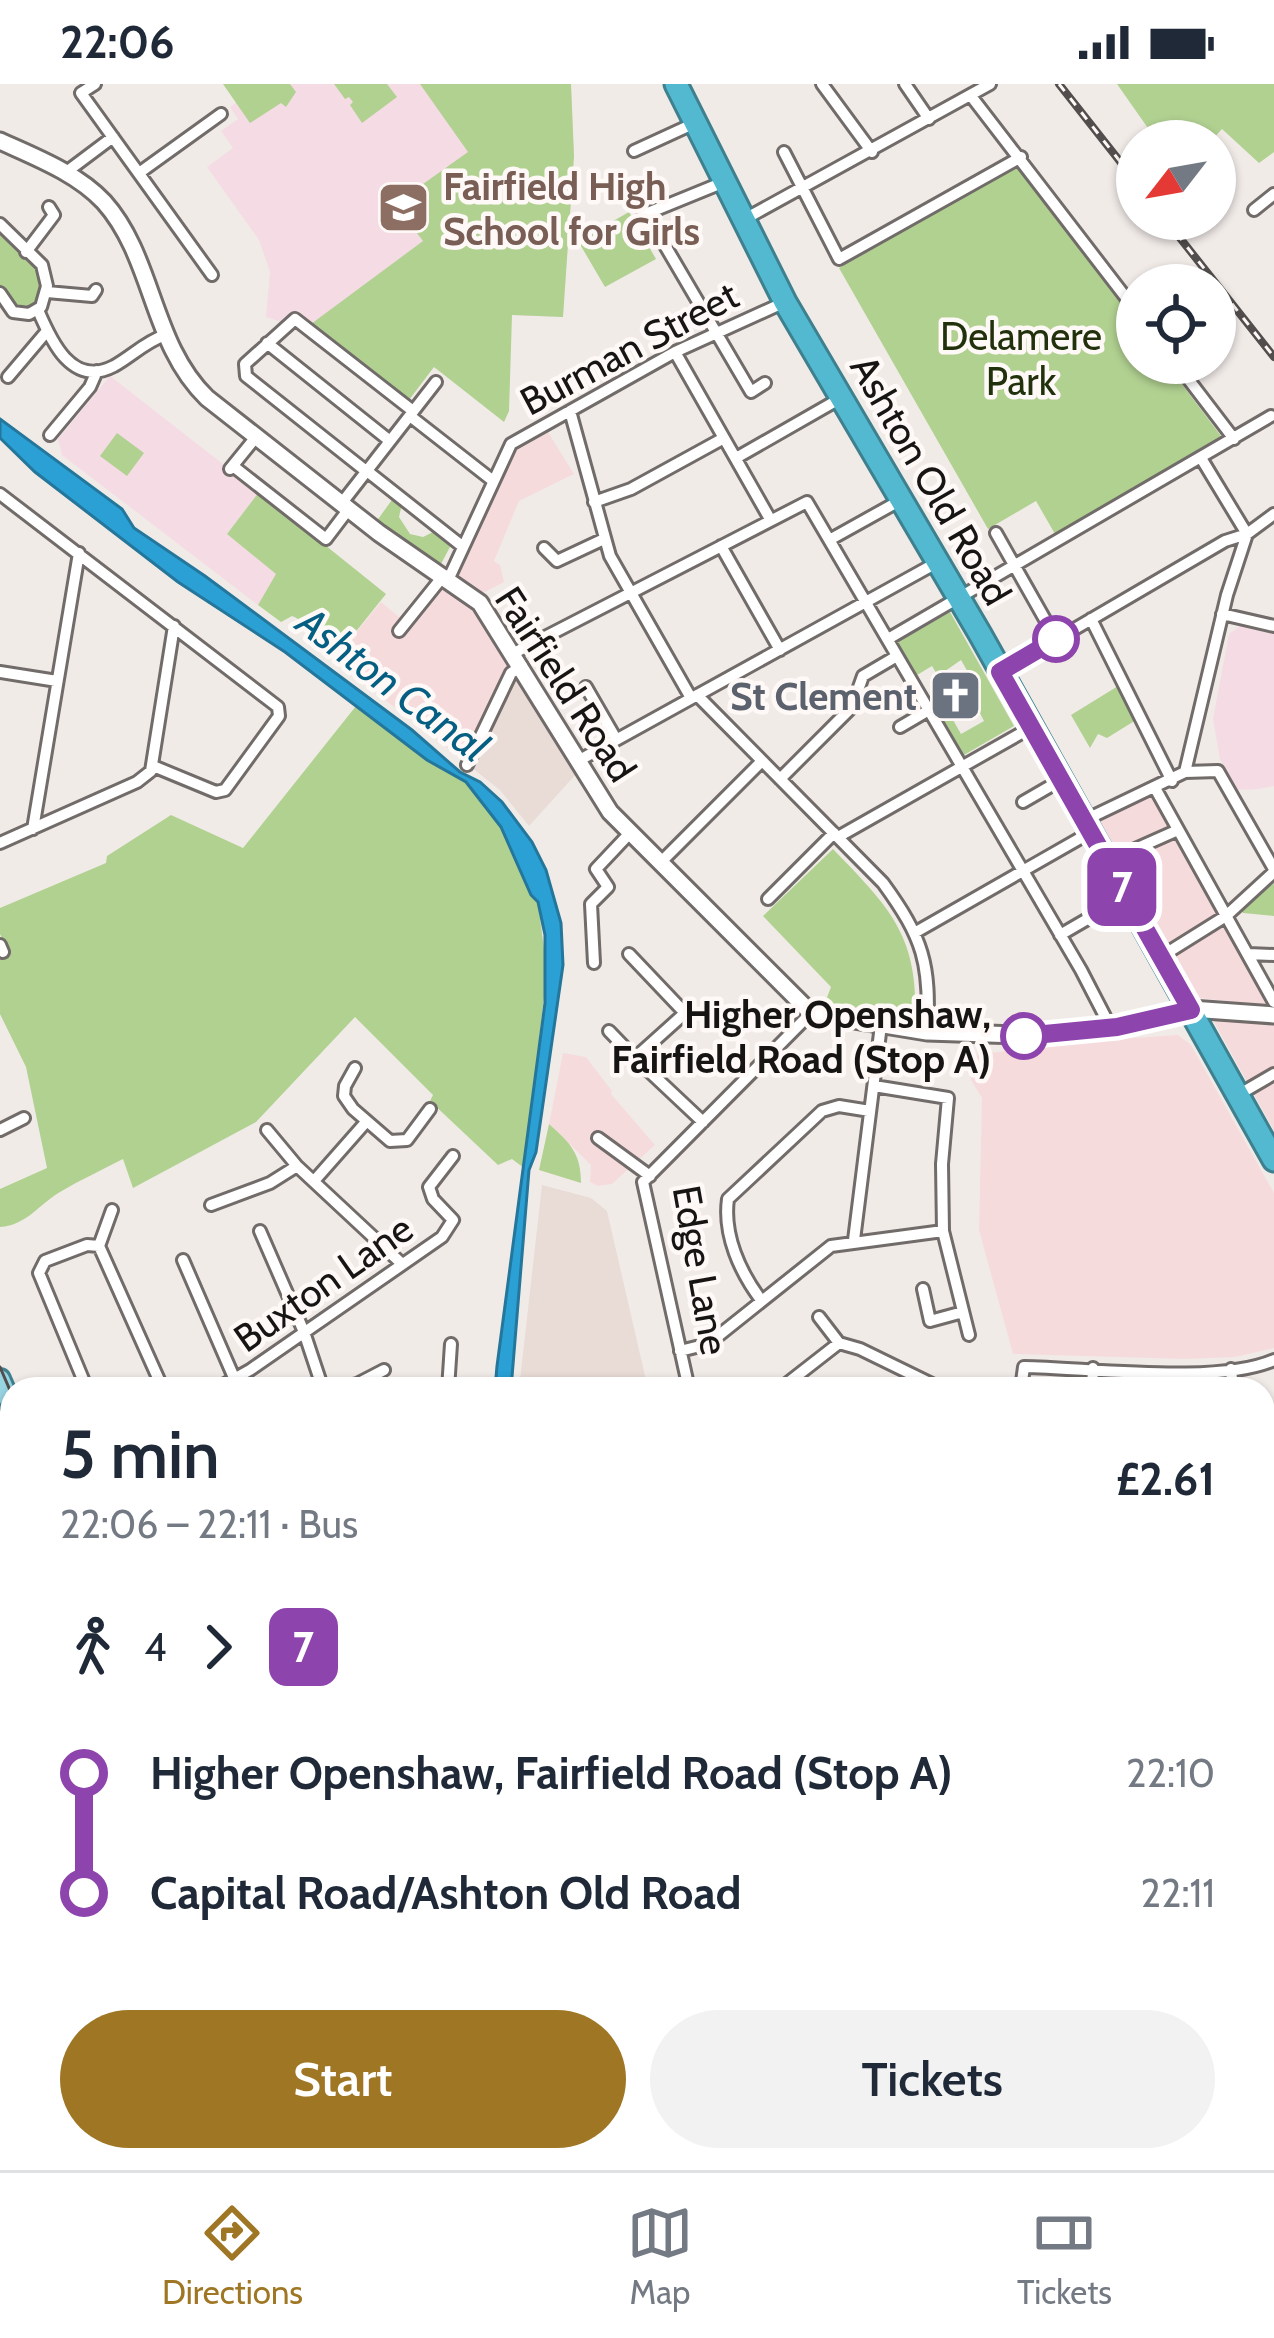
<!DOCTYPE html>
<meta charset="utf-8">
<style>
body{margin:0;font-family:Cabin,sans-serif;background:#f2f2f3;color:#1f2937;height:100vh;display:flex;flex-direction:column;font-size:45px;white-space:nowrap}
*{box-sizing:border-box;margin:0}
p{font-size:39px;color:#747a83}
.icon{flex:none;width:66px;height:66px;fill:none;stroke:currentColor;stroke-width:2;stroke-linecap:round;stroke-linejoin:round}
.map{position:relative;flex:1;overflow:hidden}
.details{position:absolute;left:0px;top:1293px;width:1275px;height:795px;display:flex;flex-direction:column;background:#fff;border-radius:36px 36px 0 0;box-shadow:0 3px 9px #0004}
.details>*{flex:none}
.badge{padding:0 24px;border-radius:18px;font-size:42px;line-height:78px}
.needle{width:78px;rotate:239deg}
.tools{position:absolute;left:1116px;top:36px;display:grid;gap:24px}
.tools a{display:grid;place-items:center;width:120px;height:120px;border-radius:50%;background:#fff;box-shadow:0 3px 9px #0004;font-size:60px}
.map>.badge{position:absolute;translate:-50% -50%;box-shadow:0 0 0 6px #fff}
.legs{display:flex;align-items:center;gap:18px;height:132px;padding:0 60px;font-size:39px}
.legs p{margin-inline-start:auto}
.headline{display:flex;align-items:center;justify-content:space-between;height:204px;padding:0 60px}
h1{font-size:66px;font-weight:600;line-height:90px}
.action{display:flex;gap:24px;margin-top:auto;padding:24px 60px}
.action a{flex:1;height:138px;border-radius:72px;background:#9f7624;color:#fff;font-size:48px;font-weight:600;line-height:138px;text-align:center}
.action a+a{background:#f2f2f3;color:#1f2937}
ul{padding:0 60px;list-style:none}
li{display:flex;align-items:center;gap:42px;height:120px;font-size:45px}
li i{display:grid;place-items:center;width:18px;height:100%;margin:0 15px;background:currentColor}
li i::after{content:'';width:30px;height:30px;margin:-15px;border:9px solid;border-radius:50%;background:#fff}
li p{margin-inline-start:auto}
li:first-child i{background:linear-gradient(#0000 50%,currentColor 0)}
li:last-child i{background:linear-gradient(currentColor 50%,#0000 0)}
.status{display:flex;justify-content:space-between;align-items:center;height:84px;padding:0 60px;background:#fff;direction:ltr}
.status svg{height:33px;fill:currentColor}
.dock{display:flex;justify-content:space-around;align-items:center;height:168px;border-top:3px solid #e0e1e3;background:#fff;font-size:33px;color:#747a83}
.dock a{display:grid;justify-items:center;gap:6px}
.dock .current{color:#9f7624}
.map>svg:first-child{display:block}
.commercial{fill:#f6dbdc}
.built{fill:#e9dbd6}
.education{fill:#f4dbe4}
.green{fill:#b1d191}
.water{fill:#2aa0d5;stroke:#24769b;stroke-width:3}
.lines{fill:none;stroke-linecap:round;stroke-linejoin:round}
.street-casing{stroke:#716b69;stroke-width:16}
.secondary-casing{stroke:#716b69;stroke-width:21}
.primary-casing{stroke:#3e808e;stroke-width:24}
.highway-casing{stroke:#3e808e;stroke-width:27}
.street{stroke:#fff;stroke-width:10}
.secondary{stroke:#fff;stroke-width:15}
.primary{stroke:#98d5e3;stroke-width:18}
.highway{stroke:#53b9d0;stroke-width:21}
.tram{stroke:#514e4d;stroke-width:3}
.rail-casing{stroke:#514e4d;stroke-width:8}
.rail{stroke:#fef8f6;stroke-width:3;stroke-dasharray:9;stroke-linecap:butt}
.line-1-casing{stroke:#fff;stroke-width:27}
.line-1{stroke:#8e44ad;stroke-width:18}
.stop-1-dot{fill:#fff;stroke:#8e44ad;stroke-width:6}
.labels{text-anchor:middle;stroke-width:9;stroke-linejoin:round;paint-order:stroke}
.education-label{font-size:39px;font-weight:bold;fill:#785e54;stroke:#fef8f6;text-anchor:start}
.park-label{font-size:39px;fill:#21310c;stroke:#fef8f6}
.street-label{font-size:39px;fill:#171514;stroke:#fef8f6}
.worship-label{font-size:39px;font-weight:bold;fill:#5b616d;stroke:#fef8f6;text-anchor:end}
.stop-label{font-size:39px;font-weight:bold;fill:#171514;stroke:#fef8f6;text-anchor:end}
.water-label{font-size:42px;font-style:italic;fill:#045f83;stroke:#fef8f6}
</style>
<div class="status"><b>22:06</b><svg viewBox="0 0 49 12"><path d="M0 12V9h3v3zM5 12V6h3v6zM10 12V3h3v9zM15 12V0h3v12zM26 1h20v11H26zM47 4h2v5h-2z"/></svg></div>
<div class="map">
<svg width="1274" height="2086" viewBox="0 0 1274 2086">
<rect width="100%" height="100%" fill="#f1ebe8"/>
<path class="commercial" d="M548,348L574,390L519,417L494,477L500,481L504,498L481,510L456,491L511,370Z
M444,502L486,539L512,577L463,676L333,576L381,518L410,542Z
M1152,711L1268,919L1265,921L1199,914L1100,738Z
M1221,933L1274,938V1047L1214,938Z
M1178,951L1191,961L1274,1109V1264L1235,1273L1186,1275L1013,1270L979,1146L982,1014L971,996L967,972L1075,958Z
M563,969L586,973L612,1007L611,1010L655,1061L612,1100L598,1102L590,1098L591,1081L549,1040Z"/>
<path class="built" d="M513,594L521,595L577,689L529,742L500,706L472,684Z
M542,1101L591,1114L607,1127L648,1305H519Z"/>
<path class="education" d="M262,0H571L574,72L563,233L512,231L424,157L311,240L298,226L285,239L266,233L270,188L259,156L207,83L233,64L221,47L238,35L230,23Z
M110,292L259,408L227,450L277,490L258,521L62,371L58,355Z
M1240,542L1274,550V702L1258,705L1237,706L1220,675L1213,635L1229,550Z
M0,1332L12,1359V1409L0,1415Z"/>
<path class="green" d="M223,0H290L296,8L286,23L281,19L250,39Z
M334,0H387L397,13L362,39L350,21L353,18L349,13L345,15Z
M420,0H571L574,72L563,233L512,231L509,327L504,338L434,283L409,316L311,240L423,157L395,120L468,68Z
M1117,0H1274V68L1259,79L1222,45L1211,57H1157Z
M1019,81L1137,240V279H1166L1221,352L1055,450L1036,417L988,445L839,184Z
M629,128L656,175L605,203L578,157Z
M0,150L41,190L40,215L28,227L17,225L0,204Z
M117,349L144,369L127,392L100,372Z
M259,408L386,510L333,576L316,564L315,548C304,544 302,535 292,532L281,538L258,521L276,490L227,450Z
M394,413L402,420L399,433L410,450L423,453L435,447L451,461L441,480L376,438Z
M950,528L1014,642L964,671L937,625L944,620L961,650L984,637L966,602L973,597L961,576L938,592L932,582L917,591L898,558Z
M1118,602L1136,636L1107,654L1098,650L1090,664L1071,631Z
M356,622L427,676L466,698L501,743L531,811L538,818L547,888L524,1084L512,1075L498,1081L430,1017L433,1011L355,933L256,1038L133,1104L123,1075C102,1086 80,1096 60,1108C38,1121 27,1141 0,1143V1105L47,1084L26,983L0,930V869L7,865L0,850V824L106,779L107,772L171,731L243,764Z
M833,765C888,822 919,851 915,935L824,921L831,903L763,832Z
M1274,799V832L1243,829L1241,826Z
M549,1040C570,1059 581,1069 581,1099L539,1086Z"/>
<path class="water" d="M0,335L122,425L134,444L205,492L412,646L460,688L480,698L502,718L532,758L546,786L561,839L563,881L536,1068L529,1086L511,1305H495L497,1282L545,919V851L538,818L531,811L501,743L466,698L427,676L285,568L178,498L35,388L0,354Z"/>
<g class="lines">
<defs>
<path id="street" d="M95,0L81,9L212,191
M822,0L872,68
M905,0L929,35
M971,12L1137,228
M634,67L695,39
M784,68L839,175L1021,73
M65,89L113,53
M139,89L221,30
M1254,126L1274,110
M643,131L724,98
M743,136L990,0
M0,140L42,181L47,202L41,223L29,230L13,228L0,209
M660,153L751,308L765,299
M26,168L54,131L49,123
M47,208L92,212L96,206
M38,226C51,257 72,304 114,282C132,272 145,258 165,251
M267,259L390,357
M675,268L770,435
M1176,279L1234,355
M8,293L47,247
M570,327L610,472L691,614
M410,332L492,396
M50,351L90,303L97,287
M736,374L841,314
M1201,374L1247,450
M233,382L326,455L348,426
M230,385L256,353
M366,387L246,292L245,280L295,235L413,327
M367,387L462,462
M0,410L278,623L279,632L225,706L216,708L153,682
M594,418L631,405L724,354
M341,420L436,298
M996,449L1056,555
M831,455L901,416
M721,462L780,566
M544,464L557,477L604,455
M449,494L511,360L675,268L785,218
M1222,530L1274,542
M1091,535L1172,697
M399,547L444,491
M888,555L1271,332
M514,569L807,418L1081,886L1111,944
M0,588L57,597
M1001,588L1225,457L1247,450L1274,430
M586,603L616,655
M697,611L883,799C923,854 931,880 927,948
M900,643L929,626
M578,677L938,478
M467,681L511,589L522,582
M1185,688L1218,687L1274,785
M780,695L852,623L863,592L897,572
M1155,704L1274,918
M1023,718L1061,696
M1085,736L1185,688L1227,511L1247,450
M33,745L79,469
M838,753L1032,643
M0,759L137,698L151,687L174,542
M1124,770L1178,746
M659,780L762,677
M768,815L834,749
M916,848L1091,748
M1060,851L1127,812
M0,861L3,868
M629,870L685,929L635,974L703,1038
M1248,870L1274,871
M1162,872L1226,832L1274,788
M594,879L591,820L608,803L596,785L629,750
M609,947L635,974
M355,984L345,1002L344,1012L353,1025L390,1057L407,1056L430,1025
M874,1002L948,1014L942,1080L943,1147L969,1251
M1238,1011L1274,990
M0,1046L24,1034
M267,1046L297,1082L401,1179
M598,1054L650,1092
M314,1097L366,1038
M211,1121L270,1099L297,1082
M112,1126L99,1162L163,1305
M260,1147L304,1248L323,1305
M854,1156L881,941
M183,1176L235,1296
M923,1205L930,1237L963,1228
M761,1216C740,1188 723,1151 728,1115L822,1027L839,1022L870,1027
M819,1233L839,1259
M680,1267L708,1260L831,1162L943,1147
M1231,1285L1233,1305
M87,1305L39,1189L45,1177L87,1161L99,1162
M216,1305L250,1286L442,1153L453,1136L433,1115L429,1103L453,1072
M336,1305L357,1300L384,1286
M448,1305L451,1260
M689,1305L643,1098L811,929
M780,1305L839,1259L860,1265L942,1305
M1021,1305L1024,1283C1090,1284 1216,1301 1274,1276
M1092,1305L1093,1284
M1263,1340L1274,1335
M0,1426L12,1419
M1263,1431L1270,1459L1263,1479
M0,1498L12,1518
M0,1555L12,1541
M1263,1620L1274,1601
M1263,1692L1274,1699
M0,1713L12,1703
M1263,1755L1274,1738
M0,1794L12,1804
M0,1855L12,1840
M1263,1878L1274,1860
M0,1897L12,1907
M1263,1997L1274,1979
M0,2004L12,1991
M1263,2045L1274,2055
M0,2073L14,2085
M173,2076L185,2086
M1235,2076L1236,2086
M195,2086L204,2076
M977,2086L978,2076
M1134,2086L1140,2076"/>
<path id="secondary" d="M0,57C35,73 77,89 104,118C154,174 151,260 207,314L379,449L480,519L610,728L811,929L927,948L1049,952L1117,943L1191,925L1274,931
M14,2086L23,2076"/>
<path id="primary" d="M0,1295L12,1323
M315,2076L318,2086"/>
<path id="highway" d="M676,0L785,218L980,550L1274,1076"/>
</defs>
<use href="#street" class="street-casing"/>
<use href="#secondary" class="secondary-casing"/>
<use href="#primary" class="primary-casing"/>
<use href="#highway" class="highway-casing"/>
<use href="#street" class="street"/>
<use href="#secondary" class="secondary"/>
<use href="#primary" class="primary"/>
<use href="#highway" class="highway"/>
<path class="tram" d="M0,1283L12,1311
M313,2076L316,2086"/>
<defs>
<path id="rail" d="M1059,0L1137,99
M1165,135L1274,273"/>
</defs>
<use href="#rail" class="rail-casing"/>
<use href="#rail" class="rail"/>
</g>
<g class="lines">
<defs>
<path id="line-1" d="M1024,952L1117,943L1191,926L1000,588L1056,555"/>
</defs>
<use href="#line-1" class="line-1-casing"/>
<use href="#line-1" class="line-1"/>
</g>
<defs>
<symbol id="school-square" viewBox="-11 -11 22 22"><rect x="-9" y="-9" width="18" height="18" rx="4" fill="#8d6e63" stroke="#fef8f6"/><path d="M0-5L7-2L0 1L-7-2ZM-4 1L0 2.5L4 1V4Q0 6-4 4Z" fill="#fff"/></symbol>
<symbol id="church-square" viewBox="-11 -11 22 22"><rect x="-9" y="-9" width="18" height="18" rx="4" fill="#6b7280" stroke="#fef8f6"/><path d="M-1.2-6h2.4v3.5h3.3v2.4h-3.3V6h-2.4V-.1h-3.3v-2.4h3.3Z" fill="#fff"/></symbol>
</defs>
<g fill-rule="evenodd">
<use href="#school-square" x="374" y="94" width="59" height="59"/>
<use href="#church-square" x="926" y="582" width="59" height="59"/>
</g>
<g class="stop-1-dot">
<circle cx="1056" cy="555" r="21"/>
<circle cx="1024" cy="952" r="21"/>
</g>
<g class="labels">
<g class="education-label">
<text x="443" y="116">Fairfield High<tspan x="443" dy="45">School for Girls</tspan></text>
</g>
<g class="park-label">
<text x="1021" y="266">Delamere<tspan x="1021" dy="45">Park</tspan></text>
</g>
<g class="street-label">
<text transform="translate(629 264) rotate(-28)" y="14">Burman Street</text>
<text transform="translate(931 396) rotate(60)" y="14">Ashton Old Road</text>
<text transform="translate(566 600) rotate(57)" y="14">Fairfield Road</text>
<text transform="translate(701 1186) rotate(80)" y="14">Edge Lane</text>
<text transform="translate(323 1199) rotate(-35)" y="14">Buxton Lane</text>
</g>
<g class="worship-label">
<text x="917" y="626">St Clement</text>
</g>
<g class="stop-label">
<text x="991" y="944">Higher Openshaw,<tspan x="991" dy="45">Fairfield Road (Stop A)</tspan></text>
</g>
<g class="water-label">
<text transform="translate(393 600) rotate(37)" y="15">Ashton Canal</text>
</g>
</g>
</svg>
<div class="tools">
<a><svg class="needle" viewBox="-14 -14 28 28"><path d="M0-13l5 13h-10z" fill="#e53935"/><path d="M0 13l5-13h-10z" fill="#747a83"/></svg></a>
<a><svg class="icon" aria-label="locate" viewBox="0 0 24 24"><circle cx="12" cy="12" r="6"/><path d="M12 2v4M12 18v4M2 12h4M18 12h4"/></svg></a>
</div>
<b class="badge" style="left:1122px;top:803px;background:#8e44ad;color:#fff">7</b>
<section class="details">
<div class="headline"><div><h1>5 min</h1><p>22:06 – 22:11 · Bus</p></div><b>£2.61</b></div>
<div class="legs"><svg class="icon" aria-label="walk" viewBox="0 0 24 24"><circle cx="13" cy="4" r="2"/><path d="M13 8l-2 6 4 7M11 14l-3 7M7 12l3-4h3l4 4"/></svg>4<svg class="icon" aria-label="forward" viewBox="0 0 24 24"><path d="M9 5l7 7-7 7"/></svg><b class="badge" style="background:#8e44ad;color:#fff">7</b></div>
<ul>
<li><i style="color:#8e44ad"></i><b>Higher Openshaw, Fairfield Road (Stop A)</b><p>22:10</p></li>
<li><i style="color:#8e44ad"></i><b>Capital Road/Ashton Old Road</b><p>22:11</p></li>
</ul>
<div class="action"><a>Start</a><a>Tickets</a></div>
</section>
</div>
<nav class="dock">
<a class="current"><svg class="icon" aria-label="directions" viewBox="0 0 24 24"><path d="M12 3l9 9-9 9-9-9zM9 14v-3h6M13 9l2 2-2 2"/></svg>Directions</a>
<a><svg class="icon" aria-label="map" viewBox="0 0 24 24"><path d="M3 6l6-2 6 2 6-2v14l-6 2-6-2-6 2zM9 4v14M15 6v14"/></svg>Map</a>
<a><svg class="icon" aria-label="tickets" viewBox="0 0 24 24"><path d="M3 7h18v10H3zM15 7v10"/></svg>Tickets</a>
</nav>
